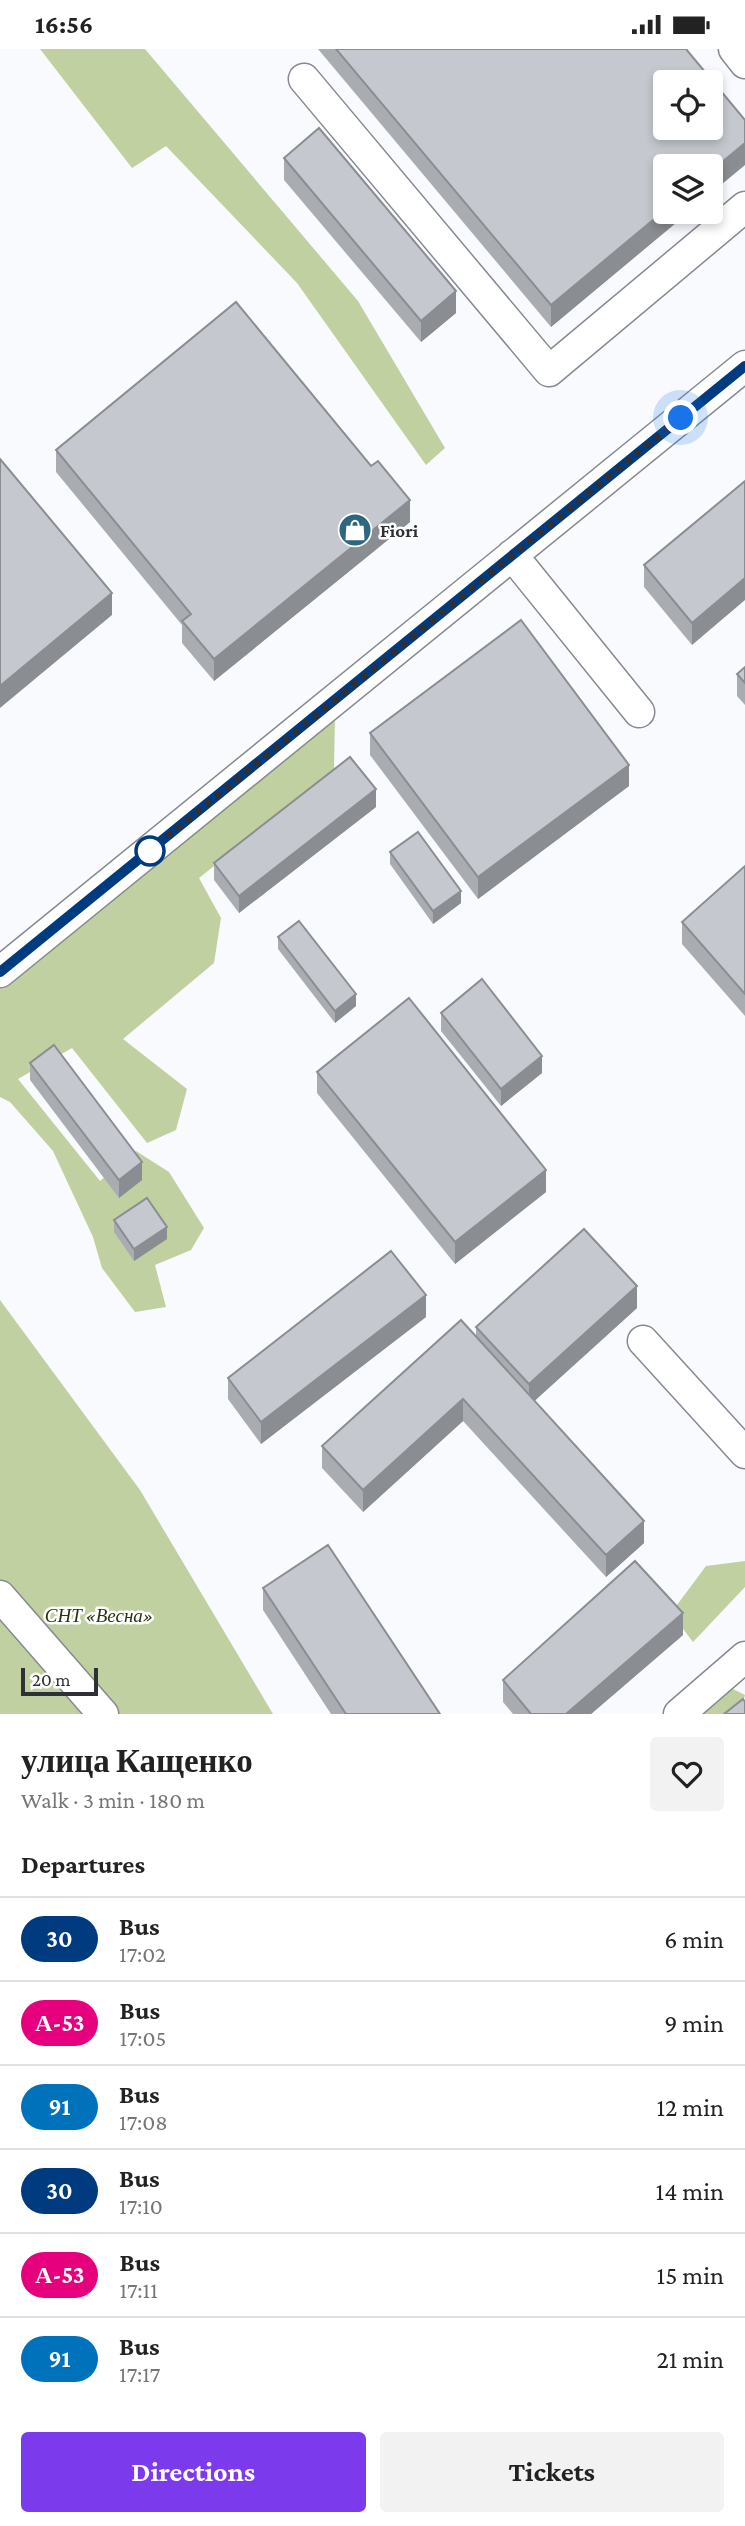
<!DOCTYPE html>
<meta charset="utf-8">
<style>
body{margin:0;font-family:"Crimson Pro",serif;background:#f2f2f2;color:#222;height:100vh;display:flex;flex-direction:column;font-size:26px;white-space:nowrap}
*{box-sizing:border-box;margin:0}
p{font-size:23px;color:#767676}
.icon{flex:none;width:38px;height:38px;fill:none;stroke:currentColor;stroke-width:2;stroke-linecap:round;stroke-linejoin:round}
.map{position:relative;height:1665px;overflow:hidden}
.panel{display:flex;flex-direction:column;background:#fff;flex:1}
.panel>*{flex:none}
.badge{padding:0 14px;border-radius:23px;font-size:24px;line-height:46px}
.tools{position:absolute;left:653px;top:21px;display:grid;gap:14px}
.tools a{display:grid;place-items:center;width:70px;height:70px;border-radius:7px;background:#fff;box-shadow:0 4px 10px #0003;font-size:35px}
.scale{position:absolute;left:21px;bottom:18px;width:77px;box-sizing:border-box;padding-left:7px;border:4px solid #2f3033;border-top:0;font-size:19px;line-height:24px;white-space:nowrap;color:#2f3033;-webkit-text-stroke:5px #fff;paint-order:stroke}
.you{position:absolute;width:35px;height:35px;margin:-18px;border:5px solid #fff;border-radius:50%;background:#1a73e8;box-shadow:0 0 0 10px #1a73e833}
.map>.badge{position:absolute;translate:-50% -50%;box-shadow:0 0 0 4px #fff}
h2{padding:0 21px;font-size:26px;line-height:63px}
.round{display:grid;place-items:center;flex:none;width:74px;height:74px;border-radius:7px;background:#f2f2f2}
.overview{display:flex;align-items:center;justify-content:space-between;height:119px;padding:0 21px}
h1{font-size:33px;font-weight:700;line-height:52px}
.primary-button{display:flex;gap:14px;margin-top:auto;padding:14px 21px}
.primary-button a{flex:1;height:80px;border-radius:7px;background:#7c3aed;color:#fff;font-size:28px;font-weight:700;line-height:80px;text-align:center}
.primary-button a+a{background:#f2f2f2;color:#222}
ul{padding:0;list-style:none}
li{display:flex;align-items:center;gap:21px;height:84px;padding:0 21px;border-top:2px solid #e0e0e0}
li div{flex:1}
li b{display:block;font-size:26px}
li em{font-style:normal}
li .badge{min-width:77px;font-weight:700;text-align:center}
.status{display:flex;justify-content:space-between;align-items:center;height:49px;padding:0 35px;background:#fff;direction:ltr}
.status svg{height:19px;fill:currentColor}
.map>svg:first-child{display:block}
.green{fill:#c0d0a0}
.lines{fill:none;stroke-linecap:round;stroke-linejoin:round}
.minor-casing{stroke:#868a90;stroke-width:33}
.minor{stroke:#fff;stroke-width:30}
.wall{fill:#a9adb2}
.shaded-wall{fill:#8a8d91}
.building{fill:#c5c9cf;stroke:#8a8d91;stroke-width:2;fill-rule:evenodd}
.line-casing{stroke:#fff;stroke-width:16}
.line{stroke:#003b80;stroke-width:10}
.walk{stroke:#2f3033;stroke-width:7;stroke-dasharray:0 12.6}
.stop-dot{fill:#fff;stroke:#003b80;stroke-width:3.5}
.labels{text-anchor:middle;stroke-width:5;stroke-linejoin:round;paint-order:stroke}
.poi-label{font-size:19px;font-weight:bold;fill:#2f3033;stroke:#fff;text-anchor:start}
.park-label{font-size:19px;font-style:italic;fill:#2a340a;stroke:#fff}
</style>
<div class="status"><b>16:56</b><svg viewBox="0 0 49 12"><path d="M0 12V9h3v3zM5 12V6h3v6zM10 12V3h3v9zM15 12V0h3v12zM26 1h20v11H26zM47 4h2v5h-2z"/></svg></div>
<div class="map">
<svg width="745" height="1665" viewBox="0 0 745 1665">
<rect width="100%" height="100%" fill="#f8fafe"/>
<path class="green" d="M40,0H145L358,252L445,399L426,416L297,234L166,97L132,119Z
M335,666L334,721L199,829L221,869L214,914L123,990L187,1040L176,1081L147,1094L72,999L18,1030L100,1132L136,1102L169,1123L204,1179L191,1201L155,1216L166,1258L135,1263L102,1219L93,1188L53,1102L10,1053L0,1048V936Z
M0,1251L140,1441L273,1665H0Z
M745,1512V1538L693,1593L671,1564L706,1517Z
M725,1636L745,1646L741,1660L736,1665H692Z"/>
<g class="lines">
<defs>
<path id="minor" d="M734,0L745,14
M304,30L549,322L745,158
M512,506L639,663
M0,923L745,317
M643,1292L745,1404
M0,1547L103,1665
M679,1665L745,1608"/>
</defs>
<use href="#minor" class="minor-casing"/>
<use href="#minor" class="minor"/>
</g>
<path class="wall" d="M318,0H686L665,163H689L551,278Z
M284,109L456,264L421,293L284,131Z
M56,401L410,473L214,632L182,594V576L56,423Z
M745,432L692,596L644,538V516Z
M745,618V656L737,647V625Z
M370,684L629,737L478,850L370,706Z
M376,758L239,864L214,831V814Z
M390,803L461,854L433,875L390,815Z
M745,817V967L682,895V873Z
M278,888L356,957L335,974L278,900Z
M441,964L542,1024L501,1057L441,982Z
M30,1014L142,1131L119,1149L30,1031Z
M317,1023L546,1143L455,1215L317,1044Z
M114,1171L167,1190L134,1212L114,1183Z
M637,1259L534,1352L644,1494L606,1528L463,1372L363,1463L322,1419V1397L476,1289V1278Z
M426,1268L261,1395L228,1350V1329Z
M263,1539L440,1665H331L263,1561Z
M683,1586L591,1665H513L503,1653V1631Z"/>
<path class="shaded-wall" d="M745,94V116L710,145V123Z
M665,161V163H689L551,278V256Z
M456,242V264L421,293V272Z
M410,451V473L214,632V610Z
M745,529V551L692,596V574Z
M112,544V566L0,659V637Z
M629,716V737L478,850V828Z
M376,740V758L239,864V847Z
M461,842V854L433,875V862Z
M356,945V957L335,974V962Z
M542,1007V1024L501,1057V1040Z
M142,1113V1131L119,1149V1131Z
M546,1121V1143L455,1215V1193Z
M167,1178V1190L134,1212V1200Z
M637,1237V1259L529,1357V1335Z
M426,1246V1268L261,1395V1373Z
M463,1350V1372L363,1463V1441Z
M644,1472V1494L606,1528V1506Z
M683,1564V1586L591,1665H566Z"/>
<path class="building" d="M336,0H686L745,71V94L710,123V117H665V161L551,256ZM665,33H710V79H665Z
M319,79L456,242L421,272L284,109Z
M236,253L371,417L378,412L410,451L214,610L182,572L191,565L56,401Z
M0,410L112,544L0,637Z
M745,432V529L692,574L644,516Z
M521,571L629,716L478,828L370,684Z
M745,618V634L737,625Z
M350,708L376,740L239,847L214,814Z
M418,783L461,842L433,862L390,803Z
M745,817V945L682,873Z
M299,872L356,945L335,962L278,888Z
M482,930L542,1007L501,1040L441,964Z
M409,949L546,1121L455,1193L317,1023Z
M54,996L142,1113L119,1131L30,1014Z
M147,1149L167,1178L134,1200L114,1171Z
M584,1180L637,1237L529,1335L476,1278Z
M391,1202L426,1246L261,1373L228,1329Z
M461,1271L644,1472L606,1506L463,1350L363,1441L322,1397Z
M328,1496L440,1665H346L263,1539Z
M635,1512L683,1564L566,1665H531L503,1631Z
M743,1650L745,1653V1665H724Z"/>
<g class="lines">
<defs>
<path id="line" d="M0,923L745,317"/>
</defs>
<use href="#line" class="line-casing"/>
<use href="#line" class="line"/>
<path class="walk" d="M150,802L681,369"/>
</g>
<defs>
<symbol id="shop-disc" viewBox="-11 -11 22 22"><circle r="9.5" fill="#2d667f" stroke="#fff"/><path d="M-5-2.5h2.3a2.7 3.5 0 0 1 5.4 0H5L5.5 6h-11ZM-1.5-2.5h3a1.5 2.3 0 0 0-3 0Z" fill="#fff"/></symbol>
</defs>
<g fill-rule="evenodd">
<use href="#shop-disc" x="336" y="462" width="38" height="38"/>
</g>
<circle class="stop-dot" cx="150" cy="802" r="14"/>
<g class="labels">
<g class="poi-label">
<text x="380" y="488">Fiori</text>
</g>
<g class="park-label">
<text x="99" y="1573">СНТ «Весна»</text>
</g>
</g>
</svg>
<div class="tools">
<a><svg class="icon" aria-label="locate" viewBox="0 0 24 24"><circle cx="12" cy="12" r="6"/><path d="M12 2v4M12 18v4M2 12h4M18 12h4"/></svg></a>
<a><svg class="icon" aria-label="layers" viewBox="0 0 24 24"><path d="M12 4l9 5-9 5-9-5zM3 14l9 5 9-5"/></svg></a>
</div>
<div class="scale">20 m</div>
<div class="you" style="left:681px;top:369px"></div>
</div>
<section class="panel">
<div class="overview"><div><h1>улица Кащенко</h1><p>Walk · 3 min · 180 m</p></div><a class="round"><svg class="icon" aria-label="heart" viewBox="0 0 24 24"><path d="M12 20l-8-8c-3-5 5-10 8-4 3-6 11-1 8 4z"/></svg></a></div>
<h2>Departures</h2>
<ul>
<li><span class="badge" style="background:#003b80;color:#fff">30</span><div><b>Bus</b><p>17:02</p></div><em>6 min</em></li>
<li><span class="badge" style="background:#e6007e;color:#fff">А-53</span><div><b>Bus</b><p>17:05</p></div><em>9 min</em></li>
<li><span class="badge" style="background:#0072bc;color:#fff">91</span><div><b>Bus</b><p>17:08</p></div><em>12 min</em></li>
<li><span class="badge" style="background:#003b80;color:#fff">30</span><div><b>Bus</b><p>17:10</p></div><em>14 min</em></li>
<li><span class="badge" style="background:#e6007e;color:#fff">А-53</span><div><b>Bus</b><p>17:11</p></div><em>15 min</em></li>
<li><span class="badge" style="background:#0072bc;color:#fff">91</span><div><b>Bus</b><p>17:17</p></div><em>21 min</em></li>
</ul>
<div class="primary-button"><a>Directions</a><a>Tickets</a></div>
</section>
